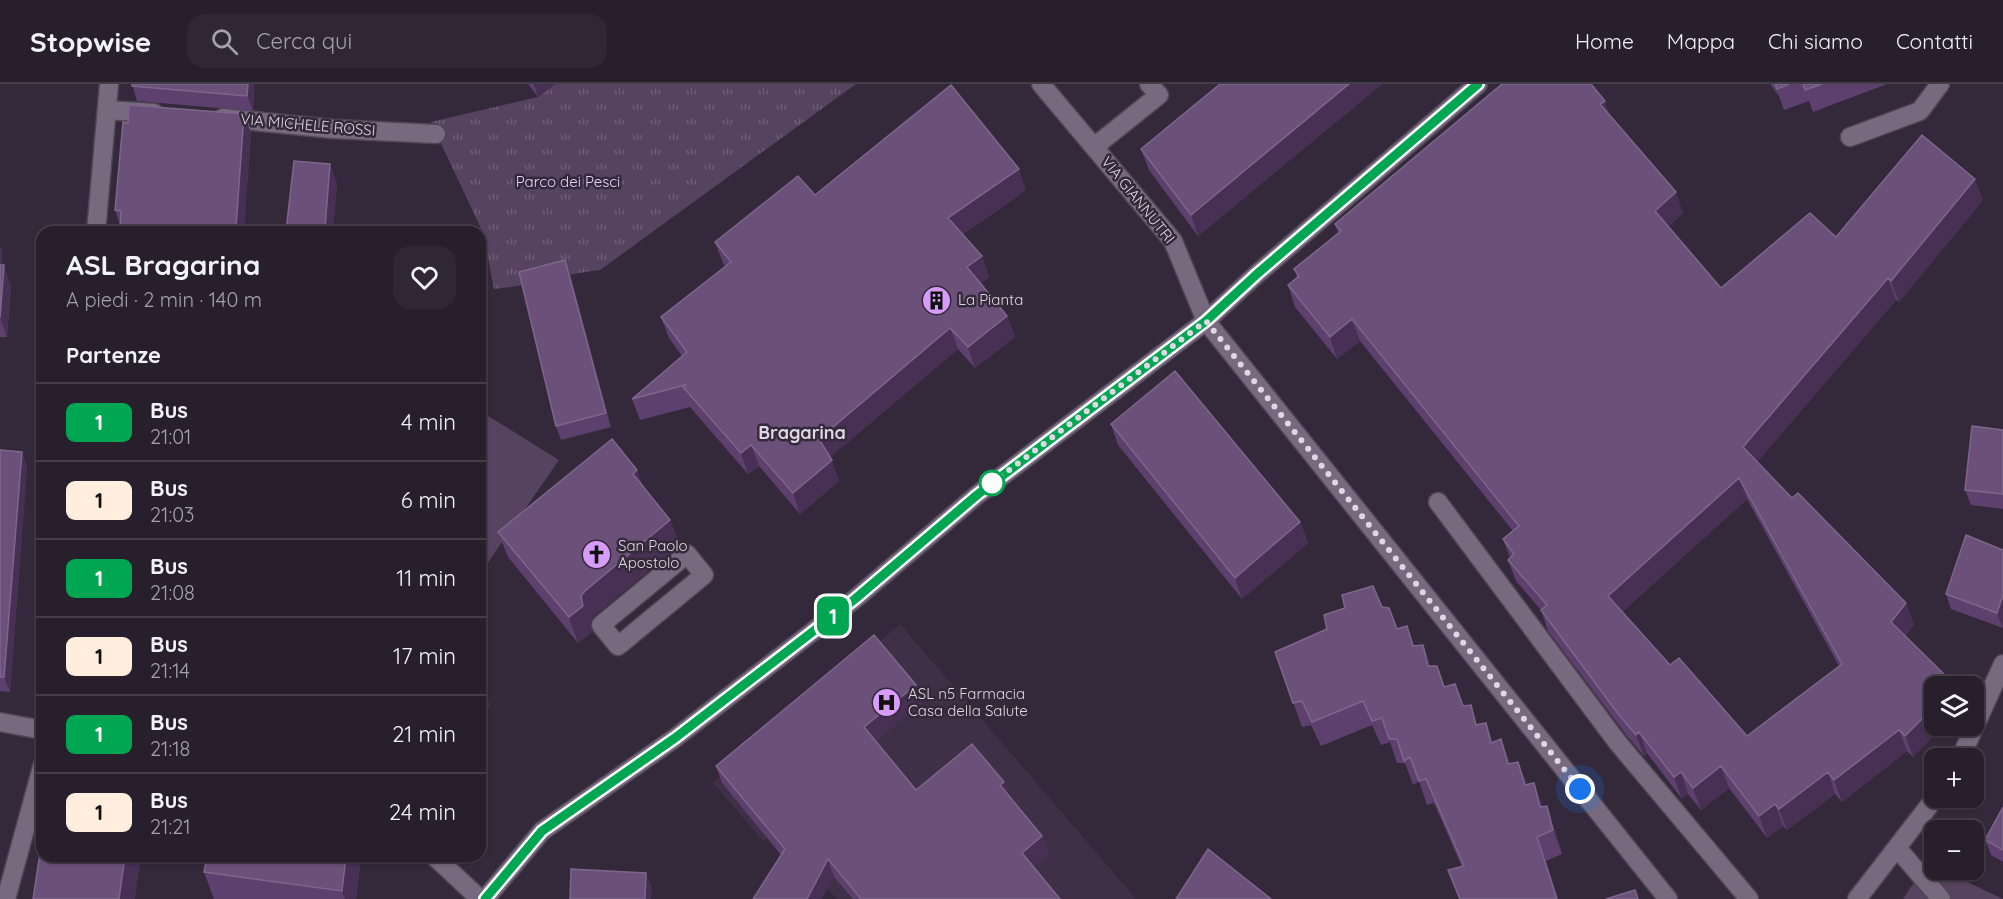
<!DOCTYPE html>
<html lang="it">
<meta charset="utf-8">
<style>
body{margin:0;font-family:Quicksand,sans-serif;background:#2f2734;color:#f1f3f6;height:100vh;display:flex;flex-direction:column;font-size:22px;white-space:nowrap}
*{box-sizing:border-box;margin:0}
p{font-size:20px;color:#a4a2a9}
.icon{flex:none;width:33px;height:33px;fill:none;stroke:currentColor;stroke-width:2;stroke-linecap:round;stroke-linejoin:round}
.map{position:relative;flex:1;overflow:hidden}
.side{position:absolute;left:36px;top:142px;width:450px;height:636px;display:flex;flex-direction:column;background:#271f2c;border-radius:18px;box-shadow:0 2px 4px #0004,0 0 0 2px #433d48}
.side>*{flex:none}
.badge{padding:0 12px;border-radius:9px;font-size:21px;line-height:39px}
.tools{position:absolute;left:1924px;top:592px;display:grid;gap:12px}
.tools a{display:grid;place-items:center;width:60px;height:60px;border-radius:12px;background:#271f2c;box-shadow:0 2px 4px #0004,0 0 0 2px #433d48;font-size:30px}
.you{position:absolute;width:30px;height:30px;margin:-15px;border:4px solid #fff;border-radius:50%;background:#1a73e8;box-shadow:0 0 0 9px #1a73e833}
.map>.badge{position:absolute;translate:-50% -50%;box-shadow:0 0 0 3px #fff}
h2{padding:0 30px;font-size:22px;line-height:54px}
.round{display:grid;place-items:center;flex:none;width:63px;height:63px;border-radius:18px;background:#2f2734}
.summary{display:flex;align-items:center;justify-content:space-between;height:102px;padding:0 30px}
h1{font-size:28px;font-weight:700;line-height:45px}
ul{padding:0;list-style:none}
li{display:flex;align-items:center;gap:18px;height:78px;padding:0 30px;border-top:2px solid #433d48}
li div{flex:1}
li b{display:block;font-size:22px}
li em{font-style:normal}
li .badge{min-width:66px;font-weight:700;text-align:center}
header{display:flex;align-items:center;gap:36px;box-sizing:border-box;height:84px;padding:0 30px;background:#271f2c;border-bottom:2px solid #433d48}
header strong{font-size:28px}
nav{display:flex;gap:33px;margin-inline-start:auto;font-size:21px}
.search{width:420px;height:54px;background:#2f2734;display:flex;align-items:center;gap:15px;box-sizing:border-box;padding:0 21px;border-radius:18px;color:#a4a2a9;font-size:22px}
.map>svg:first-child{display:block}
.built{fill:#3f3047}
.green{fill:#564360}
.park{fill:url(#park-tufts)}
.lines{fill:none;stroke-linecap:round;stroke-linejoin:round}
.lane-casing{stroke:#4f4553;stroke-width:21}
.street-casing{stroke:#4f4553;stroke-width:21}
.lane{stroke:#776a7f;stroke-width:18}
.street{stroke:#776a7f;stroke-width:18}
.wall{fill:#5d406d;fill-rule:evenodd}
.shaded-wall{fill:#473053}
.building{fill:#6b517a;stroke:#7d668a;stroke-width:1.5;fill-rule:evenodd}
.line-casing{stroke:#fff;stroke-width:14}
.line{stroke:#00a651;stroke-width:9}
.walk{stroke:#dfd8e3;stroke-width:6;stroke-dasharray:0 10.8}
.stop-dot{fill:#fff;stroke:#00a651;stroke-width:3}
.labels{text-anchor:middle;stroke-width:5;stroke-linejoin:round;paint-order:stroke}
.street-label{font-size:15px;fill:#dfd8e3;stroke:#34293a}
.park-label{font-size:15px;fill:#ebcffc;stroke:#34293a}
.poi-label{font-size:15px;fill:#dfd8e3;stroke:#34293a;text-anchor:start}
.quarter-label{font-size:18px;font-weight:bold;fill:#dfd8e3;stroke:#34293a}
</style>
<header>
<strong>Stopwise</strong>
<div class="search"><svg class="icon" aria-label="search" viewBox="0 0 24 24"><circle cx="10" cy="10" r="6"/><path d="M15 15l6 6"/></svg>Cerca qui</div>
<nav><a>Home</a><a>Mappa</a><a>Chi siamo</a><a>Contatti</a></nav>
</header>
<div class="map">
<svg width="2003" height="815" viewBox="0 0 2003 815">
<defs>
<pattern id="park-tufts" width="24" height="20" patternUnits="userSpaceOnUse" patternTransform="scale(1.5)"><rect width="24" height="20" fill="#564360"/><path d="M3 7l-1-3M5 7V3M7 7l1-3M15 17l-1-3M17 17v-4M19 17l1-3" fill="none" stroke="#6e5d77"/></pattern>
</defs>
<rect width="100%" height="100%" fill="#34293a"/>
<path class="built" d="M900,540L1136,815H837L777,745L763,757L713,699Z"/>
<path class="green" d="M480,327L559,376L480,490Z
M1927,779L1935,783V786H1942L2003,815H1903Z"/>
<path class="park" d="M555,0H856L600,186C564,190 530,202 494,205L483,149L431,38L538,13Z"/>
<g class="lines">
<defs>
<path id="lane" d="M1206,237L1668,815
M1897,764L1941,815"/>
<path id="street" d="M1041,0L1173,157L1206,237
M107,26L154,29
M223,34L333,45L436,50
M1850,53L1920,27L1940,0
M1094,63L1159,11L1149,0
M96,148L109,0
M1438,418L1618,659L1749,815
M687,470L704,491L618,562L601,541Z
M0,638L42,646
M1960,675L2003,580
M434,772L480,815
M6,815L42,683
M485,815L542,747L675,654L855,515L977,411L1206,237L1257,190L1478,0
M1857,815L1935,714"/>
</defs>
<use href="#lane" class="lane-casing"/>
<use href="#street" class="street-casing"/>
<use href="#lane" class="lane"/>
<use href="#street" class="street"/>
</g>
<path class="wall" d="M132,0H254L253,27L137,17Z
M528,0H555L538,13Z
M1220,0H1382L1198,152L1149,86L1141,65Z
M1770,0H1887L1813,28L1809,17L1784,26L1779,12Z
M244,30L251,49L244,143L286,147L337,99L333,145L382,148H120V141L115,126L128,39Z
M1610,32L1683,129L1668,143L1721,204L1836,153L1983,116L1899,218L1896,216L1757,378L1914,540L1905,552L1956,603H1935L1913,673L1907,667L1842,718L1835,710L1787,746L1783,742L1767,754L1729,704L1701,726L1688,710L1682,715L1647,669L1644,672L1627,652L1548,547L1541,526L1516,497L1508,476L1510,474L1503,455L1513,447L1360,257L1337,275L1295,223L1288,201L1297,193L1294,185L1338,149L1335,140ZM1747,415L1839,582L1747,652L1670,581L1622,528Z
M1026,106L962,151L982,172L989,193L981,199L1007,232L1015,253L975,284L958,265L830,373L839,397L800,430L759,382L748,390L690,323L640,336L632,315L682,272L669,254L661,233L725,182L723,179L715,158L815,111Z
M0,162L2,168L1,181L11,201L7,253H0Z
M570,190L611,343L561,356L556,342Z
M1111,340L1300,438L1308,459L1242,515L1118,361Z
M2003,346V425L1971,421L1965,406Z
M0,366L22,368L27,383L10,608L0,607Z
M637,386L643,403L670,436L680,461L594,532L590,538L592,548L578,559L508,473L498,448Z
M2003,466V544L1951,525L1946,510Z
M1382,523L1397,545L1407,542L1414,562L1423,561L1430,582H1437L1445,603L1463,622L1477,640L1486,639L1493,658L1501,655L1510,679L1518,678L1527,701L1543,722L1555,746L1562,770L1546,777L1558,815H1459L1448,786L1462,783L1434,719L1427,721L1419,697L1413,701L1405,679H1397L1390,658L1381,661L1372,641L1321,662L1311,641L1302,643L1275,568Z
M916,601L922,618L875,657L916,706L1004,698L1009,712L1042,752L1049,770L1033,782L1060,815H853L834,793L781,771L722,699L716,682Z
M2003,723V778L1991,771L1985,756Z
M361,772L356,815H214L204,788Z"/>
<path class="shaded-wall" d="M248,0H254L253,27L247,12Z
M534,0H555L538,13Z
M1349,0H1382L1198,152L1191,131Z
M1605,17L1612,38L1600,20Z
M244,30L251,49L244,148L236,143Z
M330,80L337,99L333,148L325,144Z
M1019,85L1026,106L956,155L948,134Z
M1975,95L1983,116L1899,218L1891,197Z
M1676,108L1683,129L1662,148L1655,127Z
M0,162L2,168L0,200Z
M982,172L989,193L975,204L967,183Z
M565,176L570,190L611,343L606,329Z
M4,181L11,201L7,253L0,234Z
M1888,194L1896,216L1751,385L1743,363Z
M1007,232L1015,253L975,284L968,263Z
M1352,235L1360,257L1337,275L1330,253Z
M950,244L958,265L827,376L819,355Z
M751,361L759,382L748,390L741,369Z
M22,368L27,383L10,608L4,593Z
M832,376L839,397L800,430L793,409Z
M637,386L647,412L633,390Z
M1739,394L1747,415L1616,533L1608,512Z
M670,436L680,461L594,532L590,538L592,548L578,559L569,533L585,507Z
M1300,438L1308,459L1242,515L1235,494Z
M2003,511V544L1997,529Z
M1906,519L1914,540L1898,559L1891,538Z
M1423,561L1432,585L1428,582Z
M916,601L922,618L870,661L864,643Z
M487,613L490,621L480,638V625Z
M1935,622V642H1944L1913,673L1905,652Z
M1486,639L1495,663L1491,659Z
M1899,646L1907,667L1842,718L1834,696Z
M1639,648L1647,669L1644,672L1636,651Z
M1501,655L1510,679L1508,680Z
M1518,678L1527,702L1525,701Z
M1721,682L1729,704L1701,726L1693,704Z
M1681,688L1688,710L1682,715L1674,693Z
M1828,688L1835,710L1787,746L1779,725Z
M1004,698L1010,715L1000,701Z
M1534,699L1543,722L1540,723Z
M1775,720L1783,742L1767,754L1759,732Z
M1547,722L1555,746L1562,770L1553,746Z
M1042,752L1049,770L1028,786L1022,769Z
M1537,753L1546,777L1558,815H1557Z
M125,772H141L135,815H119Z
M346,772H361L356,815H345L342,807Z
M828,775L834,793L822,815H807Z
M646,789L652,804L651,815H645Z"/>
<path class="building" d="M132,0H248L247,12L132,2Z
M1220,0H1349L1191,131L1141,65Z
M1502,0H1591L1605,17L1600,20L1676,108L1655,127L1721,204L1810,129L1836,153L1922,51L1975,95L1891,197L1888,194L1743,363L1792,414L1798,409L1906,519L1891,538L1956,602L1954,603H1935V622L1905,652L1899,646L1834,696L1828,688L1779,725L1775,720L1759,732L1721,682L1693,704L1681,688L1674,693L1639,648L1636,651L1619,631L1541,526L1547,521L1508,476L1514,470L1503,455L1519,442L1352,235L1330,253L1288,201L1299,192L1294,185L1341,147L1335,140ZM1739,394L1842,580L1747,652L1679,574L1670,581L1608,512Z
M1775,0H1789L1777,5Z
M1803,0H1822L1805,6Z
M951,1L1019,85L948,134L982,172L967,183L1007,232L968,263L950,244L819,355L832,376L793,409L751,361L741,369L683,303L685,301L632,315L687,268L661,233L731,178L715,158L798,92L815,111Z
M129,21L244,30L236,143L286,147L294,77L330,80L325,144L382,148H120L121,127L115,126L123,38L128,39Z
M565,176L606,329L556,342L519,188Z
M0,181H4L0,234Z
M1175,287L1300,438L1235,494L1111,340Z
M1972,342L2003,346V410L1965,406Z
M612,355L637,386L633,390L670,436L585,507L581,512L583,522L569,533L498,448Z
M0,366L22,368L4,593H0Z
M1966,451L2003,466V511L1997,529L1946,510Z
M1373,502L1382,523L1389,524L1397,545L1407,542L1413,562L1423,561L1428,582H1437L1444,603L1455,600L1463,622L1471,621L1476,641L1486,639L1491,659L1501,655L1508,680L1518,678L1525,701L1534,699L1540,723L1547,722L1553,746L1537,753L1557,815H1460L1448,786L1464,782L1426,695L1419,697L1410,673L1404,677L1397,655H1389L1382,634L1372,637L1363,617L1312,638L1302,617L1293,619L1275,568L1327,545L1324,531L1345,524L1342,511Z
M874,551L916,601L864,643L916,706L972,660L1004,698L1000,701L1042,752L1022,769L1060,815H861L828,775L807,815H753L785,765L716,682Z
M480,608L487,613L480,625Z
M2003,723V766L1985,756Z
M42,756V772H125L119,815H33Z
M1208,765L1271,815H1176Z
M207,772H346L342,807L204,788Z
M571,785L646,789L645,815H570Z
M1635,806L1638,815H1606Z"/>
<g class="lines">
<defs>
<path id="line" d="M485,815L542,747L675,654L855,515L977,411L1206,237L1257,190L1478,0"/>
</defs>
<use href="#line" class="line-casing"/>
<use href="#line" class="line"/>
<path class="walk" d="M992,399L1206,237L1580,705"/>
</g>
<defs>
<symbol id="building-disc" viewBox="-11 -11 22 22"><circle r="9.5" fill="#d79bf9" stroke="#34293a"/><path d="M-4-6H4V6H1V3H-1V6H-4ZM-2.5-4.3h1.7v1.8h-1.7ZM.8-4.3h1.7v1.8H.8ZM-2.5-1h1.7V.8h-1.7ZM.8-1h1.7V.8H.8Z" fill="#111"/></symbol>
<symbol id="church-disc" viewBox="-11 -11 22 22"><circle r="9.5" fill="#d79bf9" stroke="#34293a"/><path d="M-1.2-6h2.4v3.5h3.3v2.4h-3.3V6h-2.4V-.1h-3.3v-2.4h3.3Z" fill="#111"/></symbol>
<symbol id="hospital-disc" viewBox="-11 -11 22 22"><circle r="9.5" fill="#d79bf9" stroke="#34293a"/><path d="M-5-5h3v3.5h4V-5h3V5h-3V1.5h-4V5h-3Z" fill="#111"/></symbol>
</defs>
<g fill-rule="evenodd">
<use href="#building-disc" x="920" y="200" width="33" height="33"/>
<use href="#church-disc" x="580" y="454" width="33" height="33"/>
<use href="#hospital-disc" x="870" y="602" width="33" height="33"/>
</g>
<circle class="stop-dot" cx="992" cy="399" r="12"/>
<g class="labels">
<g class="street-label">
<text transform="translate(308 41) rotate(5)" y="5">VIA MICHELE ROSSI</text>
<text transform="translate(1138 116) rotate(51)" y="5">VIA GIANNUTRI</text>
</g>
<g class="park-label">
<text x="568" y="103">Parco dei Pesci</text>
</g>
<g class="poi-label">
<text x="958" y="221">La Pianta</text>
<text x="618" y="467">San Paolo<tspan x="618" dy="17">Apostolo</tspan></text>
<text x="908" y="615">ASL n5 Farmacia<tspan x="908" dy="17">Casa della Salute</tspan></text>
</g>
<g class="quarter-label">
<text x="802" y="355">Bragarina</text>
</g>
</g>
</svg>
<div class="tools">
<a><svg class="icon" aria-label="layers" viewBox="0 0 24 24"><path d="M12 4l9 5-9 5-9-5zM3 14l9 5 9-5"/></svg></a>
<a>+</a>
<a>−</a>
</div>
<div class="you" style="left:1580px;top:705px"></div>
<b class="badge" style="left:833px;top:532px;background:#00a651;color:#fff">1</b>
<section class="side">
<div class="summary"><div><h1>ASL Bragarina</h1><p>A piedi · 2 min · 140 m</p></div><a class="round"><svg class="icon" aria-label="heart" viewBox="0 0 24 24"><path d="M12 20l-8-8c-3-5 5-10 8-4 3-6 11-1 8 4z"/></svg></a></div>
<h2>Partenze</h2>
<ul>
<li><span class="badge" style="background:#00a651;color:#fff">1</span><div><b>Bus</b><p>21:01</p></div><em>4 min</em></li>
<li><span class="badge" style="background:#fed;color:#111">1</span><div><b>Bus</b><p>21:03</p></div><em>6 min</em></li>
<li><span class="badge" style="background:#00a651;color:#fff">1</span><div><b>Bus</b><p>21:08</p></div><em>11 min</em></li>
<li><span class="badge" style="background:#fed;color:#111">1</span><div><b>Bus</b><p>21:14</p></div><em>17 min</em></li>
<li><span class="badge" style="background:#00a651;color:#fff">1</span><div><b>Bus</b><p>21:18</p></div><em>21 min</em></li>
<li><span class="badge" style="background:#fed;color:#111">1</span><div><b>Bus</b><p>21:21</p></div><em>24 min</em></li>
</ul>
</section>
</div>
